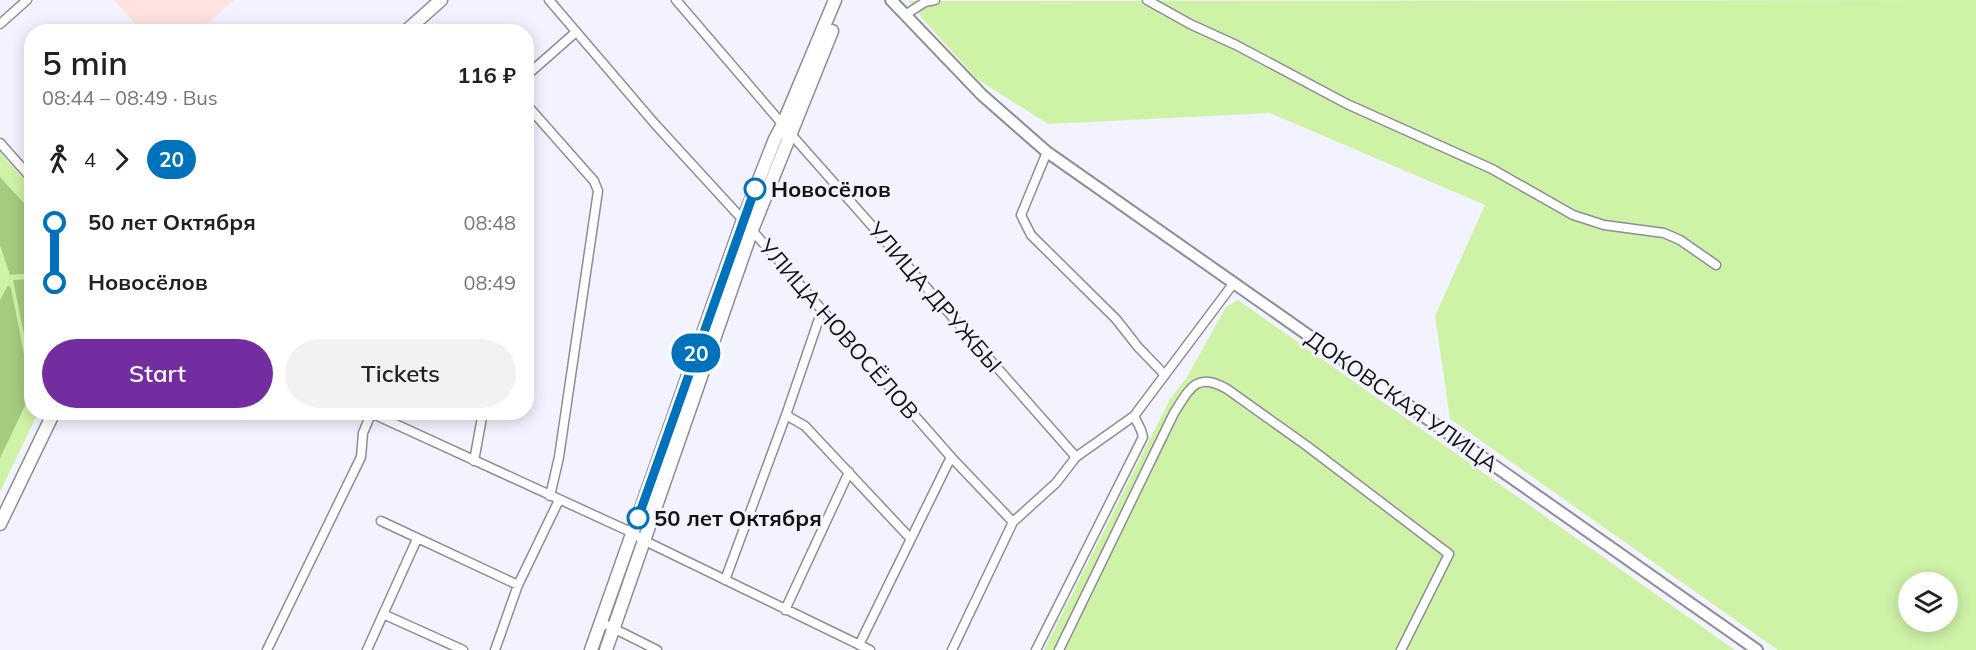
<!DOCTYPE html>
<meta charset="utf-8">
<style>
body{margin:0;font-family:Mulish,sans-serif;background:#f2f2f2;color:#202124;height:100vh;display:flex;flex-direction:column;font-size:22px;white-space:nowrap}
*{box-sizing:border-box;margin:0}
p{font-size:20px;color:#757577}
.icon{flex:none;width:33px;height:33px;fill:none;stroke:currentColor;stroke-width:2;stroke-linecap:round;stroke-linejoin:round}
.map{position:relative;flex:1;overflow:hidden}
.sheet{position:absolute;left:24px;top:24px;width:510px;height:396px;display:flex;flex-direction:column;background:#fff;border-radius:24px;box-shadow:0 3px 15px #0003}
.sheet>*{flex:none}
.badge{padding:0 12px;border-radius:20px;font-size:21px;line-height:39px}
.controls{position:absolute;left:1898px;top:572px;display:grid;gap:12px}
.controls a{display:grid;place-items:center;width:60px;height:60px;border-radius:50%;background:#fff;box-shadow:0 3px 15px #0003;font-size:30px}
.map>.badge{position:absolute;translate:-50% -50%;box-shadow:0 0 0 3px #fff}
.legs{display:flex;align-items:center;gap:9px;height:66px;padding:0 18px;font-size:20px}
.legs p{margin-inline-start:auto}
.headline{display:flex;align-items:center;justify-content:space-between;height:102px;padding:0 18px}
h1{font-size:33px;font-weight:600;line-height:45px}
.primary-button{display:flex;gap:12px;margin-top:auto;padding:12px 18px}
.primary-button a{flex:1;height:69px;border-radius:36px;background:#732da1;color:#fff;font-size:24px;font-weight:600;line-height:69px;text-align:center}
.primary-button a+a{background:#f2f2f2;color:#202124}
ul{padding:0 18px;list-style:none}
li{display:flex;align-items:center;gap:21px;height:60px;font-size:22px}
li i{display:grid;place-items:center;width:9px;height:100%;margin:0 8px;background:currentColor}
li i::after{content:'';width:15px;height:15px;margin:-8px;border:4px solid;border-radius:50%;background:#fff}
li p{margin-inline-start:auto}
li:first-child i{background:linear-gradient(#0000 50%,currentColor 0)}
li:last-child i{background:linear-gradient(currentColor 50%,#0000 0)}
.map>svg:first-child{display:block}
.education{fill:#fee3e0}
.green{fill:#cef3a6;fill-rule:evenodd}
.forest{fill:#a6cb7e}
.lines{fill:none;stroke-linecap:round;stroke-linejoin:round}
.minor-casing{stroke:#8d8d97;stroke-width:11}
.tertiary-casing{stroke:#8d8d97;stroke-width:14}
.secondary-casing{stroke:#8d8d97;stroke-width:15}
.minor{stroke:#fff;stroke-width:8}
.tertiary{stroke:#fff;stroke-width:10}
.secondary{stroke:#fff;stroke-width:12}
.line-1-casing{stroke:#fff;stroke-width:14}
.line-1{stroke:#0072bc;stroke-width:9}
.stop-1-dot{fill:#fff;stroke:#0072bc;stroke-width:3}
.labels{text-anchor:middle;stroke-width:6;stroke-linejoin:round;paint-order:stroke}
.stop-label{font-size:22px;font-weight:bold;fill:#111114;stroke:#f2f3fe;text-anchor:start}
.street-label{font-size:22px;fill:#111114;stroke:#f2f3fe}
</style>
<div class="map">
<svg width="1976" height="650" viewBox="0 0 1976 650">
<rect width="100%" height="100%" fill="#f2f3fe"/>
<path class="education" d="M114,0H234L198,32L142,31Z"/>
<path class="green" d="M1976,0V650H1778L1450,419L1435,316L1485,205L1270,113L1048,124L977,79L928,25L909,1ZM1908,582H1947V621H1908Z
M0,152L31,188L32,412L38,413L0,492Z
M1238,300L1735,650H1044L1170,399L1187,377L1226,307Z"/>
<path class="forest" d="M0,177L31,211V273L10,275L0,245Z
M31,279H32L31,369L13,280Z
M8,285L11,288L29,380L31,384L32,391L0,458V300Z"/>
<g class="lines">
<defs>
<path id="minor" d="M549,0L655,124L743,220L951,457L1013,522
M676,0L790,133L1076,457
M1147,0L1190,24L1236,45L1347,104L1492,169L1573,215L1604,225L1664,233L1680,240L1716,265
M905,15L925,2L935,0
M0,24L27,0
M526,76L576,32
M526,104L594,181L598,191L559,457L550,496
M0,143L32,179
M1047,152L1021,215L1031,235L1116,319L1138,347L1165,375
M369,412L633,533L643,540L870,650
M786,415L805,426L910,538
M474,461L483,412
M381,521L518,585
M725,580L786,415L822,310
M785,610L849,472
M383,614L463,650
M601,622L657,650
M859,645L951,457
M267,650L361,457L363,433L371,414
M367,650L417,539
M495,650L518,585L559,500
M952,650L1013,522L1056,483L1076,457L1134,416L1233,284
M1036,650L1143,437L1141,430L1134,416
M1059,650L1174,413C1190,388 1197,371 1227,389L1307,446L1449,554L1401,650"/>
<path id="tertiary" d="M891,0L982,95L1047,152L1757,650"/>
<path id="secondary" d="M405,32L441,0
M0,524L54,412
M591,650L743,220L775,139L783,124L835,0
M606,650L752,230L832,31"/>
</defs>
<use href="#minor" class="minor-casing"/>
<use href="#tertiary" class="tertiary-casing"/>
<use href="#secondary" class="secondary-casing"/>
<use href="#minor" class="minor"/>
<use href="#tertiary" class="tertiary"/>
<use href="#secondary" class="secondary"/>
</g>
<g class="lines">
<defs>
<path id="line-1" d="M638,518L755,189"/>
</defs>
<use href="#line-1" class="line-1-casing"/>
<use href="#line-1" class="line-1"/>
</g>
<g class="stop-1-dot">
<circle cx="755" cy="189" r="10"/>
<circle cx="638" cy="518" r="10"/>
</g>
<g class="labels">
<g class="stop-label">
<text x="771" y="197">Новосёлов</text>
<text x="654" y="526">50 лет Октября</text>
</g>
<g class="street-label">
<text transform="translate(935 297) rotate(49)" y="8">УЛИЦА ДРУЖБЫ</text>
<text transform="translate(839 329) rotate(49)" y="8">УЛИЦА НОВОСЁЛОВ</text>
<text transform="translate(1402 401) rotate(35)" y="8">ДОКОВСКАЯ УЛИЦА</text>
</g>
</g>
</svg>
<div class="controls">
<a><svg class="icon" aria-label="layers" viewBox="0 0 24 24"><path d="M12 4l9 5-9 5-9-5zM3 14l9 5 9-5"/></svg></a>
</div>
<b class="badge" style="left:696px;top:353px;background:#0072bc;color:#fff">20</b>
<section class="sheet">
<div class="headline"><div><h1>5 min</h1><p>08:44 – 08:49 · Bus</p></div><b>116 ₽</b></div>
<div class="legs"><svg class="icon" aria-label="walk" viewBox="0 0 24 24"><circle cx="13" cy="4" r="2"/><path d="M13 8l-2 6 4 7M11 14l-3 7M7 12l3-4h3l4 4"/></svg>4<svg class="icon" aria-label="forward" viewBox="0 0 24 24"><path d="M9 5l7 7-7 7"/></svg><b class="badge" style="background:#0072bc;color:#fff">20</b></div>
<ul>
<li><i style="color:#0072bc"></i><b>50 лет Октября</b><p>08:48</p></li>
<li><i style="color:#0072bc"></i><b>Новосёлов</b><p>08:49</p></li>
</ul>
<div class="primary-button"><a>Start</a><a>Tickets</a></div>
</section>
</div>
